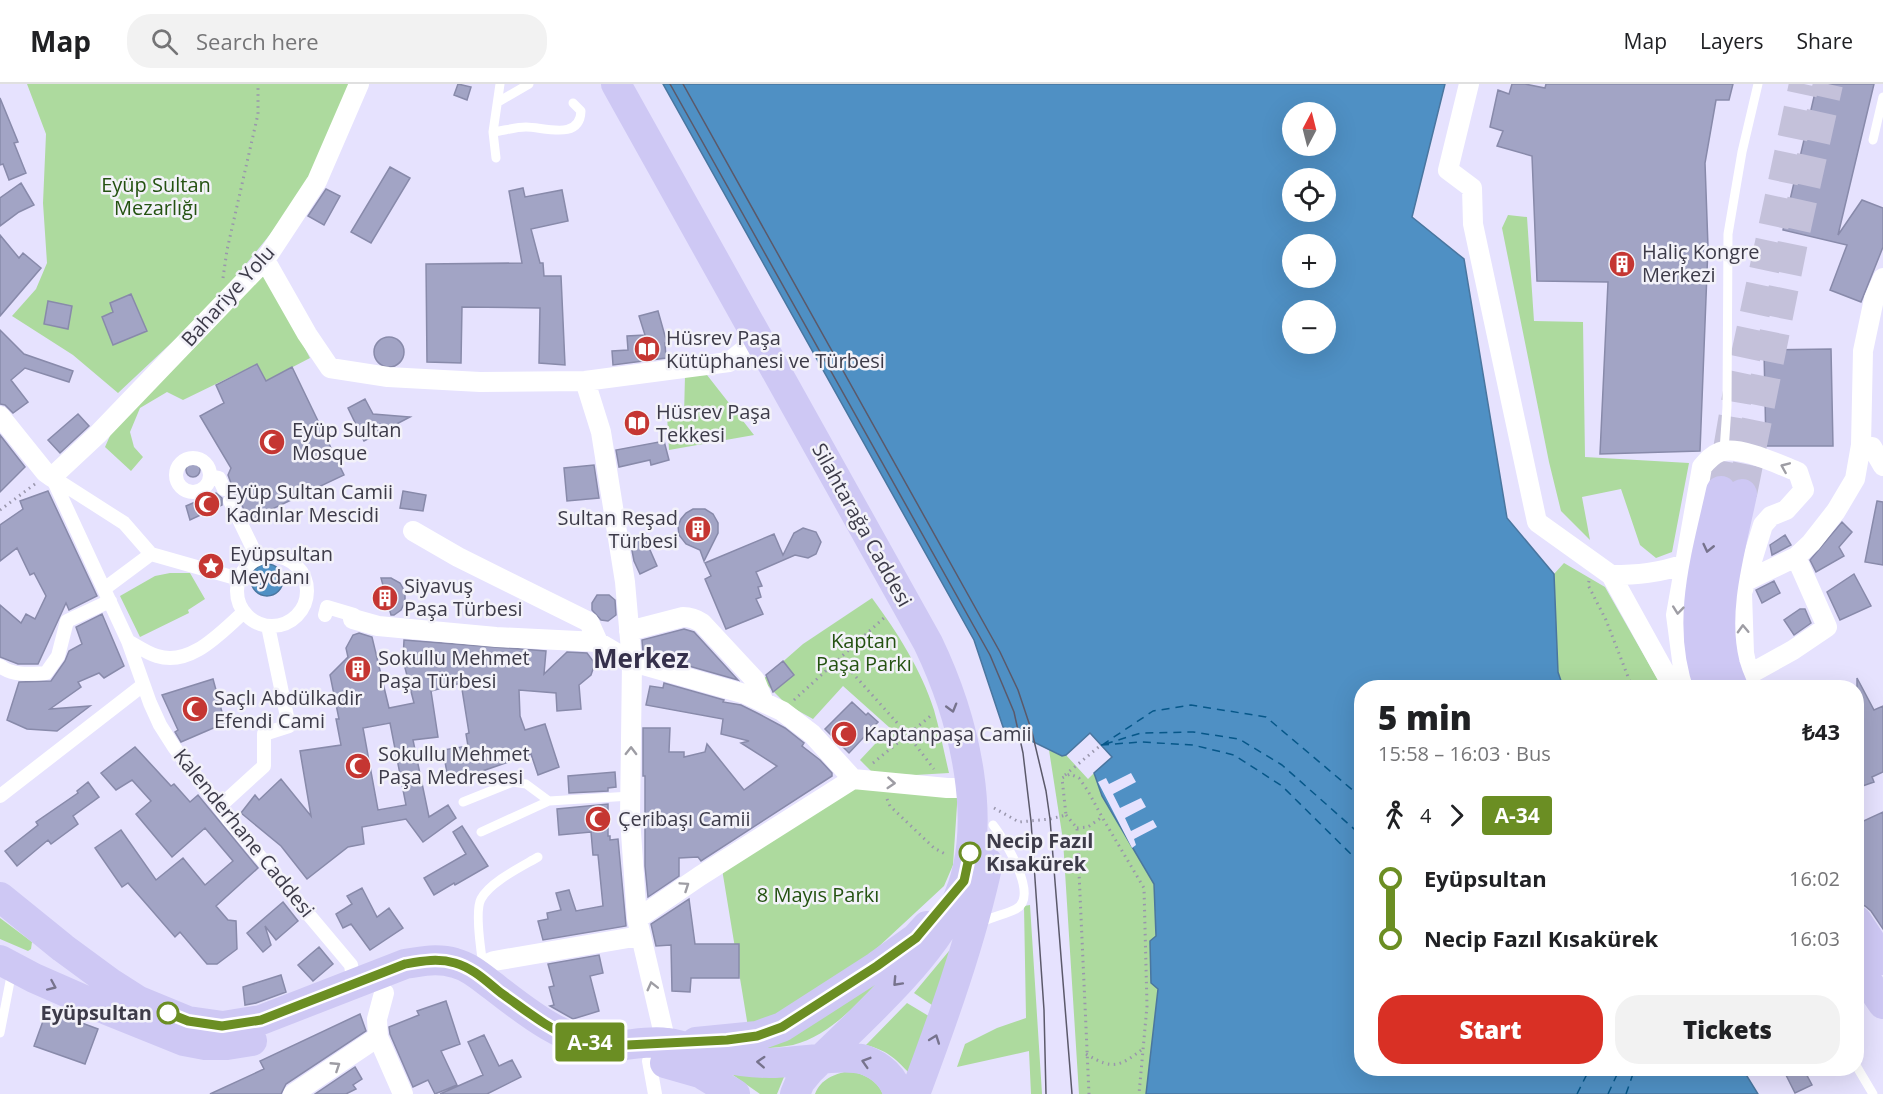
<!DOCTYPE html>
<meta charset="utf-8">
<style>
body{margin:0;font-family:"Open Sans",sans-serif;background:#f2f2f2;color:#202124;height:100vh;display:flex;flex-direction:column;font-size:22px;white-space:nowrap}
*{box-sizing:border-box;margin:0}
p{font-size:20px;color:#757577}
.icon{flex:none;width:33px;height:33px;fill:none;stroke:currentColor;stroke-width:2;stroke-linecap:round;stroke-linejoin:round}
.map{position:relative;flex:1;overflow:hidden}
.sheet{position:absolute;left:1354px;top:596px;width:510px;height:396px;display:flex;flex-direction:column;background:#fff;border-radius:24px;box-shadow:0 6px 24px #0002}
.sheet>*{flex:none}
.badge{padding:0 12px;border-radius:4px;font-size:21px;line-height:39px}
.needle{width:39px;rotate:7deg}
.buttons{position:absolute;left:1282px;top:18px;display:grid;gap:12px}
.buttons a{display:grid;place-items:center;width:54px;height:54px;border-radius:50%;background:#fff;box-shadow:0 6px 24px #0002;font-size:30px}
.map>.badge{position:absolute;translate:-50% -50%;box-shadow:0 0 0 3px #fff}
.legs{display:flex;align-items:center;gap:9px;height:66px;padding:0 24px;font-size:20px}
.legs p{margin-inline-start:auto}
.head{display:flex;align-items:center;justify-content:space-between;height:102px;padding:0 24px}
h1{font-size:33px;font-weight:800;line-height:45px}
.button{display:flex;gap:12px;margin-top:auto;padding:12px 24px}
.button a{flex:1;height:69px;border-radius:24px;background:#d93025;color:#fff;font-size:24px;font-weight:800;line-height:69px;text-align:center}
.button a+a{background:#f2f2f2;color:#202124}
ul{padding:0 24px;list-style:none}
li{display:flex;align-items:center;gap:21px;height:60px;font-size:22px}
li i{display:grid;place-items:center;width:9px;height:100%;margin:0 8px;background:currentColor}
li i::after{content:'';width:15px;height:15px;margin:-8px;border:4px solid;border-radius:50%;background:#fff}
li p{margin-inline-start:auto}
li:first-child i{background:linear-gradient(#0000 50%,currentColor 0)}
li:last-child i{background:linear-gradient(currentColor 50%,#0000 0)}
header{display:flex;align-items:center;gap:36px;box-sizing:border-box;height:84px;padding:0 30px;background:#fff;border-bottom:2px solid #e0e0e0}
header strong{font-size:28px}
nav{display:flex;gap:33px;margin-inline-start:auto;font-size:21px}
.search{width:420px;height:54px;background:#f2f2f2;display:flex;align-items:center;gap:15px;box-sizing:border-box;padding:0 21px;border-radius:24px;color:#757577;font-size:22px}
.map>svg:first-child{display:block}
.green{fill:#adda9e}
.water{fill:#4f90c4;stroke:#4a769f;stroke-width:1.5;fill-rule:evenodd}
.pier{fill:#e6e2fe}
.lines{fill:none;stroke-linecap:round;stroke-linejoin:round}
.ferry{stroke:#065789;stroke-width:1.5;stroke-dasharray:8 6;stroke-linecap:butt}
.building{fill:#a2a4c5;stroke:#888aaa;stroke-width:1.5;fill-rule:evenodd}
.primary-tunnel{stroke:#c4c1da;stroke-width:30;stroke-dasharray:30 15;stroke-linecap:butt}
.path{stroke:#9996ac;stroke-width:3;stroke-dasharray:1.5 4.5;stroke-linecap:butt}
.service{stroke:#fff;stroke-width:9}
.pedestrian{stroke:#fff;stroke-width:14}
.minor{stroke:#fff;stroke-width:20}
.primary{stroke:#cec8f4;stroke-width:30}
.tram{stroke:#5b596a;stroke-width:1.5}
.oneway{stroke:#9e9da4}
.oneway2{stroke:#77738d}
.line-1-casing{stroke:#fff;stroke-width:14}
.line-1{stroke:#6b8e23;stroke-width:9}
.stop-1-dot{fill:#fff;stroke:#6b8e23;stroke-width:3}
.labels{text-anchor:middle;stroke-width:5;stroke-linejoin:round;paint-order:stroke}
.park-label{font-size:20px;fill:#245211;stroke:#f3f2f9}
.poi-label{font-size:20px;fill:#3d3b49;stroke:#f3f2f9;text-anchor:start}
.street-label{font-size:20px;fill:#3d3b49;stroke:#f3f2f9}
.stop-label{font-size:20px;font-weight:bold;fill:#3d3b49;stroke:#f3f2f9;text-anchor:start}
.district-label{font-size:26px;font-weight:bold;fill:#35304b;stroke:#f3f2f9}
</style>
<header>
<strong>Map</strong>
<div class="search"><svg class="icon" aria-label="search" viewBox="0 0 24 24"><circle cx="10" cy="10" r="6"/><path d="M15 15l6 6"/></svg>Search here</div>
<nav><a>Map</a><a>Layers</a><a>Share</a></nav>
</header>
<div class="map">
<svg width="1883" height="1010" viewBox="0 0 1883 1010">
<rect width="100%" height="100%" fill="#e6e2fe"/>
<path class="green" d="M27,0H349L307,102L272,148L217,216L118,309L73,271L12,232L36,205L47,179L43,119L46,50Z
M1508,131L1527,133L1534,237L1583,238L1585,373L1689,379L1672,468L1656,474L1640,461L1621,405L1582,413L1590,456L1561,427L1549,378L1502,144Z
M262,191L274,205L310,274L266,297L257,280L183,316L167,308L140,324L130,348L134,363L143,373L131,387L105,363L117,336Z
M707,291L754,351L669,366L667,331H684L685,292Z
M1564,479L1605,503L1662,603H1563L1558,588L1554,490Z
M170,489H190L205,515L188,526L189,529L140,553L120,512L155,492Z
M872,514C897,548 921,585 934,626C940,647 944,668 949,689L915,691L873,689L860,676L890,644L843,602L813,635L786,620L762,596L803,560Z
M1049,666L1062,672L1066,671L1088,695L1094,689L1102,712L1154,800L1156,852L1150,857L1151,898L1158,905L1146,1010H1079L1063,756Z
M853,692L958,706L953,781L944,802L875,866L801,920L748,943L722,785Z
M1030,821L1042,1010H1031L1029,967L957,983L965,960L997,944L1026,934L1024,822Z
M0,834L32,858L31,865L28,867L0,855Z
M949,867L953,870L935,923L914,909Z
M877,899C853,924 828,952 793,961C782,963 771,964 760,965Z
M907,919L932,934L909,989C895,974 886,966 866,961Z
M849,987C864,990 876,995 883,1010H815C821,995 834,990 849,987Z
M730,989L784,993L777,1010H760Z"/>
<path class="water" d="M663,0H1445L1412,133L1464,175L1507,434L1554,490L1558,588L1563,603H1362V984H1742L1758,1010H1146L1158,905L1151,899L1150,857L1156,852L1154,800L1102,712L1094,689L1112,673L1090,649L1066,671L1062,672L1003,643L974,556ZM1293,28H1326V62H1293ZM1293,94H1326V128H1293ZM1293,160H1326V194H1293ZM1293,226H1326V260H1293Z
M251 496a16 16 0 1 1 32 0a16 16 0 1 1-32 0Z"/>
<path class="pier" d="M1131,689L1136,698L1113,710L1120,724L1141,714L1146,723L1125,734L1131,747L1153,736L1157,743L1134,755L1136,761L1132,764L1098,698L1106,694L1109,700Z"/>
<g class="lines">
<path class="ferry" d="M1105,660L1141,649L1193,648L1239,655L1282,681L1362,752
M1101,661L1141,658L1193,661L1234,671L1282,702L1362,781
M1102,661L1153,627L1191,621L1266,633L1362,714
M1577,1010L1590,984
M1608,1010L1620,984
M1626,1010L1635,984"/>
</g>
<path class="building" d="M458,0L471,3L467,16L454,11Z
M1512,0H1525L1545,4L1546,0H1733L1729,16H1716L1705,79L1708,163L1700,367L1600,370L1608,198L1537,197L1532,72L1497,62L1503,47L1490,43L1498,6L1509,10Z
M1817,0H1874L1838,151L1862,116L1883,124V163L1861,218L1830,206L1847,161L1783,146Z
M0,14L18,58L14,59L26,89L9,96L3,80L0,81Z
M390,83L410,94L371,159L351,148Z
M21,99L34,121L19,128L0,142V114Z
M523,104L525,113L562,106L568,137L531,145L540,179H543L544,192H561L565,281L539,279L540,224L462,223L461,279L427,278L426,180L522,179L509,107Z
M326,105L340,112L324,141L308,132Z
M0,151L19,174L23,169L41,184L0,232Z
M131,210L147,247L113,261L102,233L113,228L110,219Z
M48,217L72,222L68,245L44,240Z
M658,227L667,259H665L666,274L613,281L612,267L628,266L627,252L645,251L639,232Z
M0,246L24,270L73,287L69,298L25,284L11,296L28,318L13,329L5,321L0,320Z
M374 268a15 15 0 1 1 30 0a15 15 0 1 1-30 0Z
M1831,265L1833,362H1766L1764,266Z
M257,280L266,297L292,283L344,391L249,436L238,413L232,408V402L228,391L231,384L200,332L224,319L216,301Z
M365,315L373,330L410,333L364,357L348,324Z
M78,330L89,342L60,369L48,356Z
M0,351L25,383L0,408Z
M664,357L669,376L651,381L650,376L619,383L616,366Z
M186 386a7 7 0 1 1 14 0a7 7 0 1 1-14 0Z
M594,381L599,414L567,417L564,384Z
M48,407L97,512L69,526L66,519L38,580H18L0,573V521L21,539L26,530L35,535L46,512L34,489L30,491L17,464L0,477V441L23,425L20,417Z
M403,407L426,411L423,427L400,424Z
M216,409L222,414V421L190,436L186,422Z
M1877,417L1883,418V481L1865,478Z
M693,425H705L713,430L718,439V449L704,477L700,466L686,460L679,451L678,442L681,435L686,429Z
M1842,438L1852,448L1839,463L1844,472L1816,488L1810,476Z
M803,444L816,448L821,458L816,470L808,474L795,471L756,488L762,502L758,503L761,513L756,515L763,530L726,545L705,495L711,492L705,479L774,450L783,471L794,449Z
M643,450L657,482L640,490L634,477L630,456Z
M1785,451L1791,461L1772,471L1770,461Z
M1854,490L1871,522L1840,536L1827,508Z
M381,494H391L400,499L405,508V518L401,526L394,531H391Z
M1774,497L1780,509L1762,519L1756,506Z
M597,511H609L615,516L616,531L608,537L601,536L592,526V519Z
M1800,525H1805L1811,539L1794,551L1784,536Z
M102,530L124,582L104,594L99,589L78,598L81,603L50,625L90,622L57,647L27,645L7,636L19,598L51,597L65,577L69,567L82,560L76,543Z
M684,545L694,548L738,596L643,569L642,556Z
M359,549L372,553L389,624L414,619L403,576L404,556L546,567L544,590L567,568L587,569L593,577L594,582L591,591L579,601L581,625L557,627L556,609L519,606L520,632L525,646L545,640L559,683L538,691L531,670L471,691L448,695L443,666L468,662L466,650L469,649L461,599L431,607L438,653L413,656L429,733L448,721L456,734L423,758L406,735L362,743L364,760L348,763L307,795L281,762L241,729L255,711L259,716L281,695L311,732L300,667L341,661L336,635H339L330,591L348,573L346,564L353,551ZM390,639L406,721L378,726L363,644Z
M783,577L794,591L773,608L766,591Z
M1857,594L1874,626L1883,622V688L1872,693L1874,698L1857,704Z
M213,595L225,639L181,658L175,648L178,646L162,611Z
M664,599L724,616L723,618L741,621L759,630L785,644L804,659L802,662L820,676L832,689V692L701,777L698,773L679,774V792L648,813L645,782V692H643V644H670L669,668H684V673L705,668L707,660L744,706L777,682L741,659L749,657L721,650L723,635L646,621L650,602L663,604Z
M852,618L866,631L868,629L878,638L849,669L825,645Z
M135,663L171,702L174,700L190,718L198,711L258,784L216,822L228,836L236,837L237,865L217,880H207L180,848L175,853L128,799L122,803L95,764L121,746L156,796L183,774L205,801L233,777L205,744L172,773L136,730L151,717L132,696L116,706L101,689Z
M615,688L616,703L608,704V707L569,709L568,692Z
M88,698L99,713L73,732L78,740L51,760L48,756L17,782L5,767L38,741L36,738L78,709L77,707Z
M608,720V752H610V756L618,755L626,842L543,856L538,837L548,835L547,829L561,826L556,809L569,806L576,827L603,822L598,771H593L591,748L559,751L557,725Z
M1883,728V845L1871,827L1865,822L1859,820L1857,816V740Z
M462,742L488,782L455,801L454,799L434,811L424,794L466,770L453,748Z
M362,804L377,833L389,824L403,844L370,866L351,840L343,844L336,830L352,820L347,812Z
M689,815L695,860H739V894H691L690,908L672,907L671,861L656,862L651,840Z
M283,818L298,837L276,856L265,842L271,861L263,868L247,849Z
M319,863L333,880L313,897L298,881Z
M599,871L603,889L590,892L599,927L573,935L550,922L554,921L549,903L554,902L548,880Z
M281,891L286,908L256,919L245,921L243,903Z
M446,917L460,960L441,967L457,1001L435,1010L428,996L413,1003L390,950L389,943L419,931L417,927Z
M47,926L98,945L85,980L34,962Z
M360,930L366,947L286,1000L281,1010H210L264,985L260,977Z
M484,951L499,982L512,976L521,993L487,1010H440L483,991L468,958Z
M355,983L362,995L353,1001L356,1005L346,1010H315Z
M1795,984H1803L1812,1001L1795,1009L1785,989Z"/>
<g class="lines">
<path class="primary-tunnel" d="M1721,407L1737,313L1804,0
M1742,410L1794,153L1828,0"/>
<path class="path" d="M223,194L227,166L258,30V0
M0,426L35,400
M1589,497L1588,501L1606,536L1632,603
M840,575L908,651L934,685
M794,616L887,531
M873,679L933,630
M1065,691L1101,661
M887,715L890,722L934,764L947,771
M994,724L1019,738L1050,735L1066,731L1062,694L1070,690L1079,694L1088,707L1102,733L1144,804L1147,922L1139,1010
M1066,731L1077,744L1089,1010
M1077,744L1088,743L1102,733
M1086,970C1114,987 1120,982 1144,964"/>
<path class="service" d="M498,18L529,0
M493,48C503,47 515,43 526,43C544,43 580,57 581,27L573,19
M1873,56L1883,13
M496,74L493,48L500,0
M1724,367L1727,323L1728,150L1742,68L1758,0
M463,718L513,698L526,700L549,717
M481,748L549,717L631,712
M981,839C992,832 1005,831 1016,825C1040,812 1004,755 993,741
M483,881C481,868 475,826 481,815C490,798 521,783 538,773
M0,949L12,887
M1857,983L1873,1010"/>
<path class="pedestrian" d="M176 391a17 17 0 1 1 34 0a17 17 0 1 1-34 0Z
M210,392L219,394L224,405
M52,393L128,557L150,619L160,641L174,663L229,736L351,881L354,901
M52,393L124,439L151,470
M230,417L258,475
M237 507a35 35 0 1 1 70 0a35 35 0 1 1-70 0Z
M104,505L151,470L239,495
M325,531L327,523L354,531
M128,557C137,562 147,569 157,572C191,583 221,548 244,528
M0,582C12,592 31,590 46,589L58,572L67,537L110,517
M0,712L143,601
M219,723L264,682V650L289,642L268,542
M649,977L655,1010"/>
<path class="minor" d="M1469,0L1448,86L1472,104L1473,140L1537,438L1611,491L1673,603
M265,176L307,250L330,284L388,293L480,298L585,297L729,278L758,255
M1883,194L1874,215L1863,267L1861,361L1872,363L1883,382
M585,297L601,348L625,498L632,578L630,734L637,835L666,959
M0,332L45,388L52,393L97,351L265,176L317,97L359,0
M413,447L458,473L589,538L598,558
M1611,491C1637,491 1659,489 1685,480
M1746,497L1796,473L1811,459L1836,427L1855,395L1861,361
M353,535L378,542L496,553L598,558L632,578L745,610L782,627L812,650L853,695
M629,547L683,533C691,533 696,535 702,539L755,596L763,616
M1748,591L1793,566L1827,543L1796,473
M1689,603L1683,584L1676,531L1702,383C1707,377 1712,371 1720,368C1739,361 1780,381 1798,388L1804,406L1786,426L1771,432L1763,441L1742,509L1744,569L1751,603
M637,835L700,792L853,695L947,704H970
M472,886L494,877L640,852
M384,909L377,935L378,953L403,1010
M293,1010L378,953"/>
<path class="primary" d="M616,0L928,559C964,634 993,745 954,823C925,881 856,940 810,986L800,998L795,1010
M1709,603C1685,538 1707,471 1721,407
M1733,603C1730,596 1727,588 1725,581C1711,526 1731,464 1742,410
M0,813L63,864L112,900L137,916L188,937L223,942L261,936L405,880C422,877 438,874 455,879C470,883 481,893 493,902C525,927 566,960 608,962C628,962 648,956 667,959C685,961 703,969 720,973C736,977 753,979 770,979C795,979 843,969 865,976C881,982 894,993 898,1010
M1857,837L1883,876
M0,876L34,894L107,926L184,957L205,961H227L252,957
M1857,882L1883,920
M696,958L757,952L782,943L877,882L916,854L927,842
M665,979L700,989L735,1010
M915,1010C943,935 971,857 988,779"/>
<path class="tram" d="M670,0L990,571L1014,628L1023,669L1031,737L1044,926L1046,1010
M683,0L1000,568L1018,606L1032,648L1046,707L1050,735L1072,1010"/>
</g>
<defs><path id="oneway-chevron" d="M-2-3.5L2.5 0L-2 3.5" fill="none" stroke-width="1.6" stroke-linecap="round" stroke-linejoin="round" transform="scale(1.5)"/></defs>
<g class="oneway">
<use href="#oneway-chevron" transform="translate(1785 383) rotate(-157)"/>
<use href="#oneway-chevron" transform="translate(1678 526) rotate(96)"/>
<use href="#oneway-chevron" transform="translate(1743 545) rotate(-92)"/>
<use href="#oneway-chevron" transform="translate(631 667) rotate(-89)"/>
<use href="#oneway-chevron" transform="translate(891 699) rotate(4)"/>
<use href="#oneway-chevron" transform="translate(685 802) rotate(-34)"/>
<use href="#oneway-chevron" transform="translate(652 902) rotate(-104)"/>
<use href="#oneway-chevron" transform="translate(336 982) rotate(-33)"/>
</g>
<g class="oneway2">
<use href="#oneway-chevron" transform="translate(1708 464) rotate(103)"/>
<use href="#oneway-chevron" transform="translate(952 624) rotate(74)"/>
<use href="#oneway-chevron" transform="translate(897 898) rotate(133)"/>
<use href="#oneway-chevron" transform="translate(52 902) rotate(24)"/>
<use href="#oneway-chevron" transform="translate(935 955) rotate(-70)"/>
<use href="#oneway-chevron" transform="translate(761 978) rotate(-177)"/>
<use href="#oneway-chevron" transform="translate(866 978) rotate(-163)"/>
</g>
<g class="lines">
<defs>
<path id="line-1" d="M168,929L188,937L222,942L261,936L405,880C422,877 438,874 455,879C473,884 487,898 501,909C524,925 549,946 576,955C586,958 597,960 607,962L727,956L757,952L782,943L877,882L916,854L964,797L970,769"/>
</defs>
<use href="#line-1" class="line-1-casing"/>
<use href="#line-1" class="line-1"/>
</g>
<defs>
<symbol id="building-disc" viewBox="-11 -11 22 22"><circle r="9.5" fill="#c53632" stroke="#f3f2f9"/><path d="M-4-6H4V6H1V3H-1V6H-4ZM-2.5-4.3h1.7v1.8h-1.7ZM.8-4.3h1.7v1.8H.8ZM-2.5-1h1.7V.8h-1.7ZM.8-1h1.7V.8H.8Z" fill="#fff"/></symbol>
<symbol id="library-disc" viewBox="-11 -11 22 22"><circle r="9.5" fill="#c53632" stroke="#f3f2f9"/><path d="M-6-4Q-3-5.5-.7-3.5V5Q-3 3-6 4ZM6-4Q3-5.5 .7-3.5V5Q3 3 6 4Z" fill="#fff"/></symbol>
<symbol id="mosque-disc" viewBox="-11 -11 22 22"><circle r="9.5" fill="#c53632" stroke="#f3f2f9"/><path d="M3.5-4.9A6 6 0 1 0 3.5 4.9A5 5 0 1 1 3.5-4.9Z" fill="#fff"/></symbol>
<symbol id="sight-disc" viewBox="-11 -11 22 22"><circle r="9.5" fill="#c53632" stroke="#f3f2f9"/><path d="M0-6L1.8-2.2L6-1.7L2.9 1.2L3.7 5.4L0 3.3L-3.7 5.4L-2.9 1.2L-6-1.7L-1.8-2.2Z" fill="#fff"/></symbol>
</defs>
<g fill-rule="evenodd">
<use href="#building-disc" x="1607" y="165" width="30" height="30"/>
<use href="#library-disc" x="632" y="250" width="30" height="30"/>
<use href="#library-disc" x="622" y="324" width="30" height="30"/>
<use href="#mosque-disc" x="257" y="343" width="30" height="30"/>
<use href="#mosque-disc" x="192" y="405" width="30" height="30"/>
<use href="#building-disc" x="683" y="430" width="30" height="30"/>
<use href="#sight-disc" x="196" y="467" width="30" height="30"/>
<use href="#building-disc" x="370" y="499" width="30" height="30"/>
<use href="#building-disc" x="343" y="570" width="30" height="30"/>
<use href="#mosque-disc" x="180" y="610" width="30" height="30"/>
<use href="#mosque-disc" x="829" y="635" width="30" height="30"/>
<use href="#mosque-disc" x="343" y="667" width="30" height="30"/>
<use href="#mosque-disc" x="583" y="720" width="30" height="30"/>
</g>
<g class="stop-1-dot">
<circle cx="970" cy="769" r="10"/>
<circle cx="168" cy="929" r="10"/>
</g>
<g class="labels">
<g class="park-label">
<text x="156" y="108">Eyüp Sultan<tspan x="156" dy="23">Mezarlığı</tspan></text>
<text x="864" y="564">Kaptan<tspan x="864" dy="23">Paşa Parkı</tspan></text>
<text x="818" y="818">8 Mayıs Parkı</text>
</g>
<g class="poi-label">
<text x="1642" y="175">Haliç Kongre<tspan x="1642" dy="23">Merkezi</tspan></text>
<text x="666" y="261">Hüsrev Paşa<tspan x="666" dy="23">Kütüphanesi ve Türbesi</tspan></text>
<text x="656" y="335">Hüsrev Paşa<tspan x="656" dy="23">Tekkesi</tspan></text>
<text x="292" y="353">Eyüp Sultan<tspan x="292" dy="23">Mosque</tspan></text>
<text x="226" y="415">Eyüp Sultan Camii<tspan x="226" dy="23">Kadınlar Mescidi</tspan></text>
<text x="678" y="441" text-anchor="end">Sultan Reşad<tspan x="678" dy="23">Türbesi</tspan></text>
<text x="230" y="477">Eyüpsultan<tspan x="230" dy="23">Meydanı</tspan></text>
<text x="404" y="509">Siyavuş<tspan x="404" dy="23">Paşa Türbesi</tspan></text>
<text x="378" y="581">Sokullu Mehmet<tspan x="378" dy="23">Paşa Türbesi</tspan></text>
<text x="214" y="621">Saçlı Abdülkadir<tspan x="214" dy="23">Efendi Cami</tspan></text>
<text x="864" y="657">Kaptanpaşa Camii</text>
<text x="378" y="677">Sokullu Mehmet<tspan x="378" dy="23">Paşa Medresesi</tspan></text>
<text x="618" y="742">Çeribaşı Camii</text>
</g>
<g class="street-label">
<text transform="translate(228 212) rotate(-48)" y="7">Bahariye Yolu</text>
<text transform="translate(862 441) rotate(61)" y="7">Silahtarağa Caddesi</text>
<text transform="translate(244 749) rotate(51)" y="7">Kalenderhane Caddesi</text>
</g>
<g class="stop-label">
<text x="986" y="764">Necip Fazıl<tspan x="986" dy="23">Kısakürek</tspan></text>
<text x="152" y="936" text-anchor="end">Eyüpsultan</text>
</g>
<g class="district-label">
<text x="641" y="584">Merkez</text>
</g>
</g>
</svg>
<div class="buttons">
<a><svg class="needle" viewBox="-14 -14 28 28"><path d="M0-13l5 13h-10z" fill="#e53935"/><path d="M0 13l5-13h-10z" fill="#757577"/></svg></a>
<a><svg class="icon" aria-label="locate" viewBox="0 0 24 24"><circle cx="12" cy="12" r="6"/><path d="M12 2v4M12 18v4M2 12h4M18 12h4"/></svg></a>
<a>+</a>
<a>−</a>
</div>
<b class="badge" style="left:590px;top:958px;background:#6b8e23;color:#fff">A-34</b>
<section class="sheet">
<div class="head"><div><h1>5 min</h1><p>15:58 – 16:03 · Bus</p></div><b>₺43</b></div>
<div class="legs"><svg class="icon" aria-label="walk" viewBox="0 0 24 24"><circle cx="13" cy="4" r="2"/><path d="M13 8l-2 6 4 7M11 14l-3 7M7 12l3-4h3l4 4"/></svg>4<svg class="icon" aria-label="forward" viewBox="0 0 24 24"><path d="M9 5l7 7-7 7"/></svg><b class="badge" style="background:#6b8e23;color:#fff">A-34</b></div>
<ul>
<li><i style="color:#6b8e23"></i><b>Eyüpsultan</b><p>16:02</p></li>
<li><i style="color:#6b8e23"></i><b>Necip Fazıl Kısakürek</b><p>16:03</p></li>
</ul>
<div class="button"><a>Start</a><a>Tickets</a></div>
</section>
</div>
